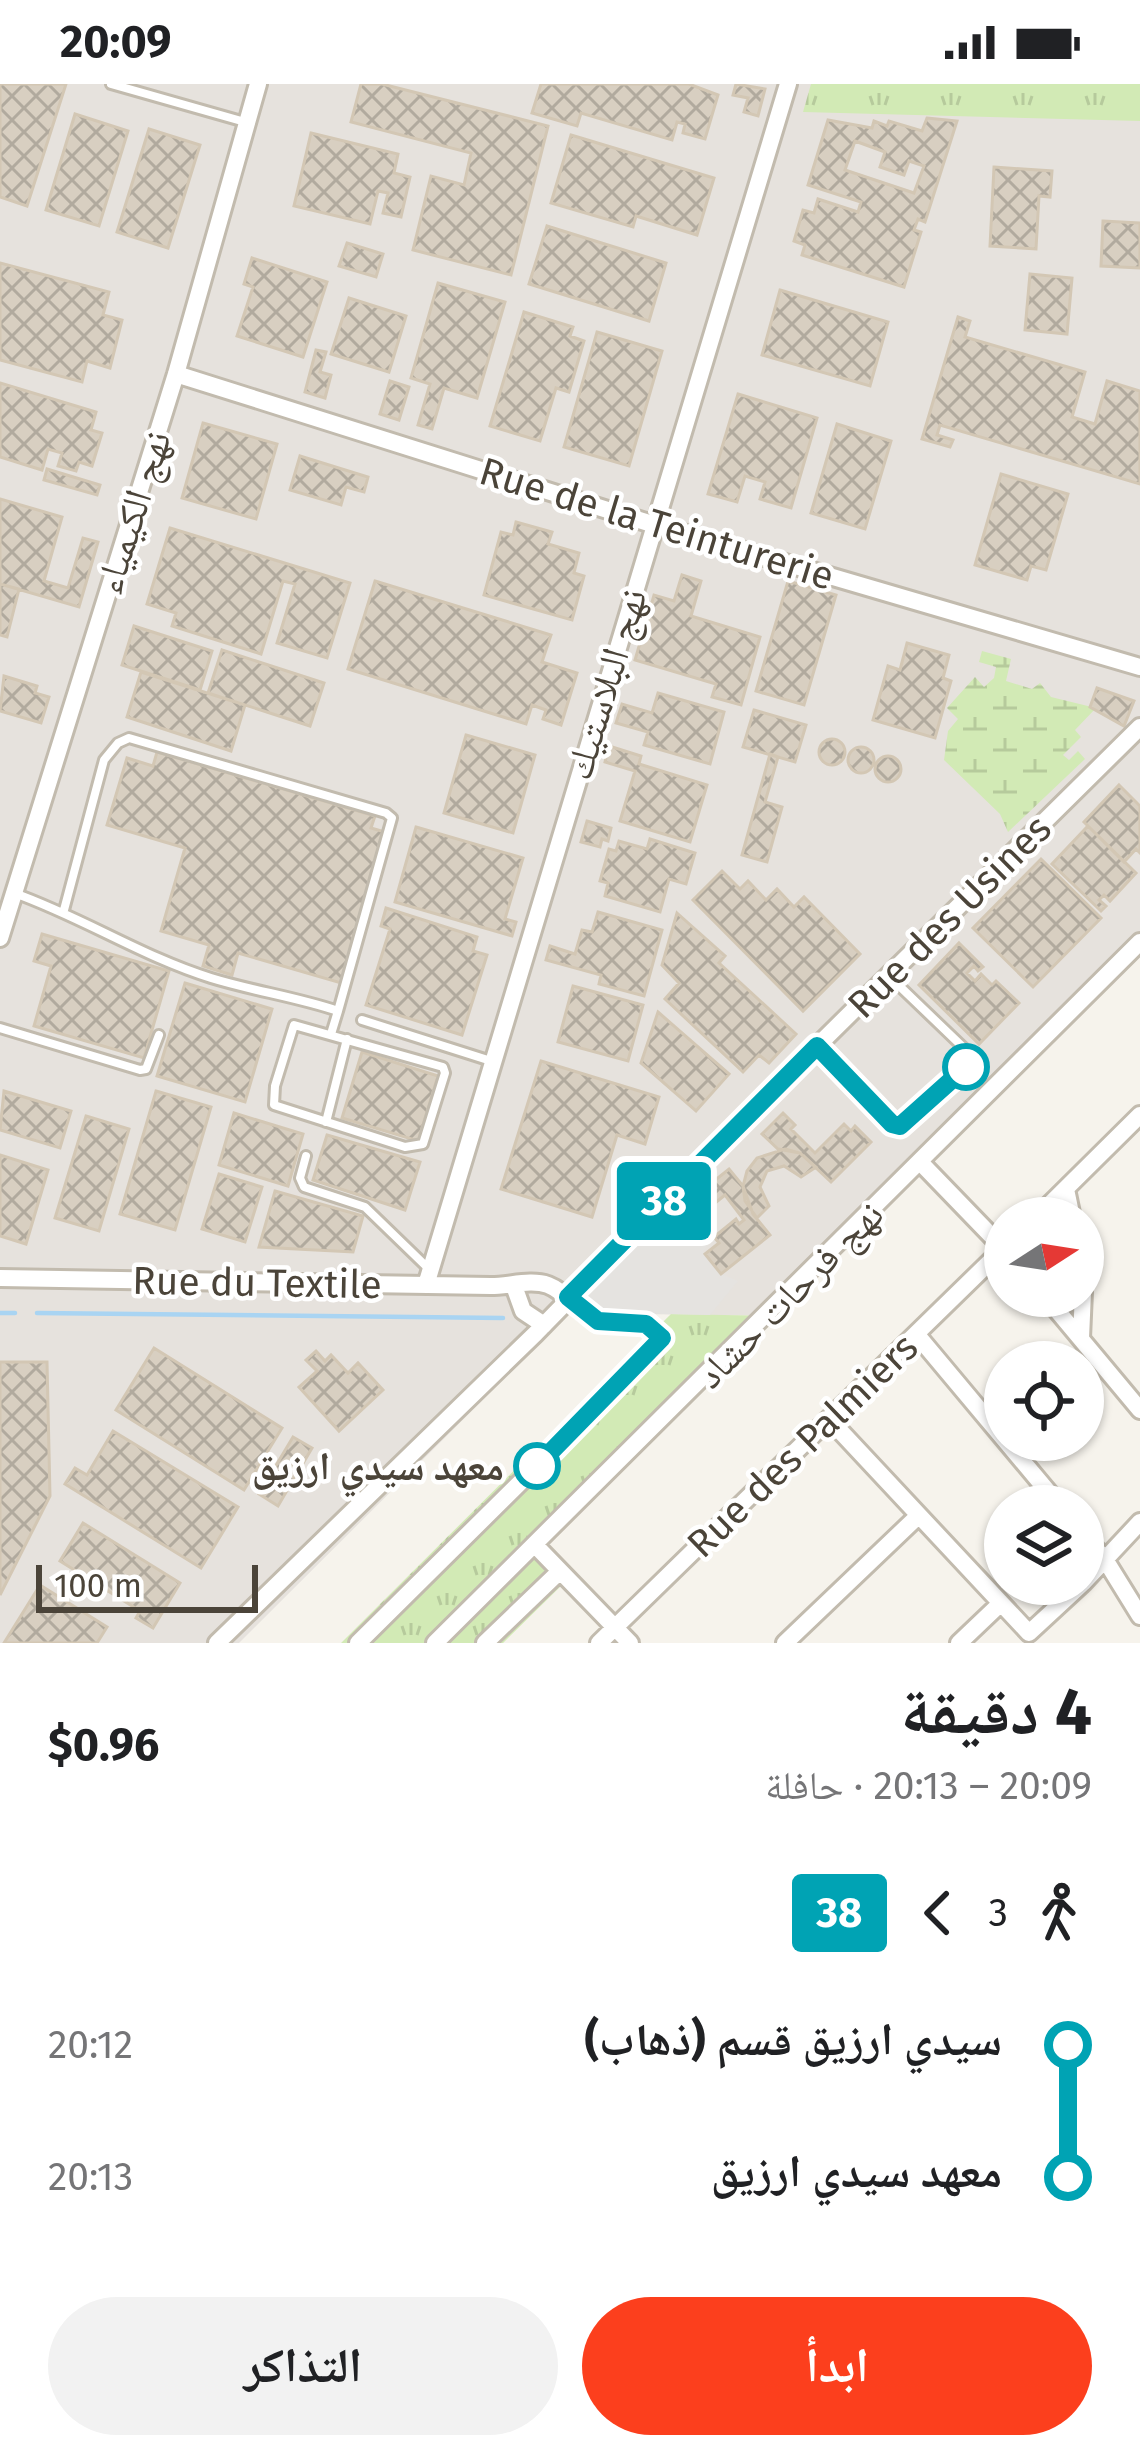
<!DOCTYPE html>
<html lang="ar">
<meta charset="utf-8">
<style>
body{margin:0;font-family:"Fira Sans","Noto Naskh Arabic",sans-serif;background:#f2f2f2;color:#202124;direction:rtl;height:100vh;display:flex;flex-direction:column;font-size:45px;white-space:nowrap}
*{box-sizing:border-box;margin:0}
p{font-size:39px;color:#757577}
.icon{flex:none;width:66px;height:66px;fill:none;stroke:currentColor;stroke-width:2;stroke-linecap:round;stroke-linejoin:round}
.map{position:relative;height:1559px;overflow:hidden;direction:ltr}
.sheet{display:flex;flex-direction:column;background:#fff;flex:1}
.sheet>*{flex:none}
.badge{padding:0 24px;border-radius:9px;font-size:42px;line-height:78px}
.needle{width:78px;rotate:78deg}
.buttons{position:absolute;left:984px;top:1113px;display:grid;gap:24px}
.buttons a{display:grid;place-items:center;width:120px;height:120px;border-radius:50%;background:#fff;box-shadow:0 3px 9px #0004;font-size:60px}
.scale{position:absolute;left:36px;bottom:30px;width:222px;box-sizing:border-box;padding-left:12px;border:6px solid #4b4439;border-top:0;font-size:33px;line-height:42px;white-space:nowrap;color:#4b4439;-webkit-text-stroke:9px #fff;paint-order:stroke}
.map>.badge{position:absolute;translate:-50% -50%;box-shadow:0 0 0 6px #fff}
.legs{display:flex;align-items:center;gap:18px;height:132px;padding:0 48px;font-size:39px}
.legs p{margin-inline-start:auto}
.head{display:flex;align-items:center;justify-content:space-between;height:204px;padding:0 48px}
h1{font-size:66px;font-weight:700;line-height:90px}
.primary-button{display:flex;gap:24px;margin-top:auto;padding:24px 48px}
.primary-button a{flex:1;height:138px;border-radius:72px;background:#fc3f1d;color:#fff;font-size:48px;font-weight:700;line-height:138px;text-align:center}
.primary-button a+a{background:#f2f2f2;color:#202124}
ul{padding:0 48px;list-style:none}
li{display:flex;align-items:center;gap:42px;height:132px;font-size:45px}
li i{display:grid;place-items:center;width:18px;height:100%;margin:0 15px;background:currentColor}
li i::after{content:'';width:30px;height:30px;margin:-15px;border:9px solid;border-radius:50%;background:#fff}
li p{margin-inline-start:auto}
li:first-child i{background:linear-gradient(#0000 50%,currentColor 0)}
li:last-child i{background:linear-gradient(currentColor 50%,#0000 0)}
.status{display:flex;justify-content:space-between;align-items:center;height:84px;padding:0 60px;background:#fff;direction:ltr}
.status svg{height:33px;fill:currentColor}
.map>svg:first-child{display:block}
.industrial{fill:#e6e2dd}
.grass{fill:url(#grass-tufts)}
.wetland{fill:url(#wetland-marsh)}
.parking{fill:#e5e3e0}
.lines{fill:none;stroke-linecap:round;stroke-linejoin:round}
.stream{stroke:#a9d4f2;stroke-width:4.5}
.building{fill:url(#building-cross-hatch);stroke:#d3c7b4;stroke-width:3;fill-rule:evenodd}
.service-casing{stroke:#c2bbae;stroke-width:14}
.minor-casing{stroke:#c2bbae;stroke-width:22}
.service{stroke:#fff;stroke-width:8}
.minor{stroke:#fff;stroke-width:16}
.line-1-casing{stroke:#fff;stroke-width:27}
.line-1{stroke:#00a3b4;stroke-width:18}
.stop-1-dot{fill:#fff;stroke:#00a3b4;stroke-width:6}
.labels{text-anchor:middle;stroke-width:9;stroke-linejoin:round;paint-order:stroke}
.street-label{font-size:39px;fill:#4b4439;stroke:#fff}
.stop-label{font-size:39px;font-weight:bold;fill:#4b4439;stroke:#fff;text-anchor:end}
</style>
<div class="status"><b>20:09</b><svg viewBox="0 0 49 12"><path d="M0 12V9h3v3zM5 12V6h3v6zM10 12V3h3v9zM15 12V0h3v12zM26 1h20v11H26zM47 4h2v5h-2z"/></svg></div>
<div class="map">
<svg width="1140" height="1559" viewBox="0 0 1140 1559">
<defs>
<pattern id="grass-tufts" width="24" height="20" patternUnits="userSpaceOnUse" patternTransform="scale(3)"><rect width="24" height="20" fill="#d2eab5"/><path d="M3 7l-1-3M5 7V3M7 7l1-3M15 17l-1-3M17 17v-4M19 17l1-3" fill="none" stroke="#b6ca9c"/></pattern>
<pattern id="wetland-marsh" width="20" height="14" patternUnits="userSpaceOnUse" patternTransform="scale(3)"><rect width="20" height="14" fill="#d2eab5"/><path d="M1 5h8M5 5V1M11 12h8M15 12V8" fill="none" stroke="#b6ca9c"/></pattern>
<pattern id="building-cross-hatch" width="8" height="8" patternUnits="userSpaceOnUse" patternTransform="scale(3)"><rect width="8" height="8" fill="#d8cfc1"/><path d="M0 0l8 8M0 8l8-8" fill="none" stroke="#b1aa9e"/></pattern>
</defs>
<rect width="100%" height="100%" fill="#f6f3ec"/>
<path class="industrial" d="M0,0H1140V871L774,1232L570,1229L239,1559H0Z"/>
<path class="grass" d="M811,0H1140V37L803,28Z
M671,1230L774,1232L534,1473L561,1502L503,1559H341Z"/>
<path class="wetland" d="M982,567L1011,575L1006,597L1032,605L1040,599L1051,613L1096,624L1075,646L1081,653L1063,671L1069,676L1078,667L1085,675L1008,748L1000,730L944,676L948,647L958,635L947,624L975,593L984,603L994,594L996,583L979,578Z"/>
<path class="parking" d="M687,1107L714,1153L703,1168L721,1190L738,1197L710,1231L570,1228Z"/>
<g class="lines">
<path class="stream" d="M0,1229H15
M37,1229L503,1234"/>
</g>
<path class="building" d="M0,0H66L27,122L0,113Z
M361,0H382L548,42L511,191L413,166L431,92L464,101L471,69L351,38Z
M541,0H689L718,11L705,55L683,49L685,40L677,38L672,56L581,29L577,42L532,29Z
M736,0L765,5L758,32L744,28L748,14L733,11Z
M75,30L128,47L99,142L46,126Z
M927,34L957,37L925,138L918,135L914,146L921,148L904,203L802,171L805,161L794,157L803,126L814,129L818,115L858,128L861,118L808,101L828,36L872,44L874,37L887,42L889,37L922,47ZM855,57L885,68L880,83L904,91L909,77L924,82L914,109L845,86Z
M149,45L200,61L168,164L117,148Z
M311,49L398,70L394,89L410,93L401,133L383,129L388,109L378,107L370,140L294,122Z
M571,51L714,94L697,151L636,132L633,143L551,119Z
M994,83L1052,87L1050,113L1039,112L1036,165L990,162Z
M1103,137L1140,139V184L1101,182Z
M547,142L666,179L649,237L529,200Z
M347,159L383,170L376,193L339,182Z
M252,174L327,198L303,273L237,252L253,203L244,200Z
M0,179L109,208L103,231L122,236L110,284L87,277L82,298L0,276Z
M1030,190L1072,194L1067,250L1025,246Z
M438,199L505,218L477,314L444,304L432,345L418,341L430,300L411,294Z
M780,206L888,238L870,302L762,271Z
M349,214L406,232L389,288L331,270Z
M524,228L573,243L570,252L584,257L569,308L556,304L540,357L490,342Z
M958,233L970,237L965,253L1085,288L1072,333L1095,340L1107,297L1140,307V400L940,341L937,351L953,356L950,363L922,355Z
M597,248L662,267L629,382L564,363Z
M316,266L326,268L320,288L331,291L325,314L305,308Z
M390,297L409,303L399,336L380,330Z
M0,299L96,328L91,346L102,349L92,382L79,378L76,387L58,382L62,369L48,365L42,386L0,373Z
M738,310L817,334L791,424L760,415L765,398L745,392L737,418L708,410Z
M203,339L277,360L256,435L182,414Z
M837,340L891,357L865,445L811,429Z
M300,372L368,393L364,408L346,403L341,421L290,406Z
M47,385L100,401L97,411L44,396Z
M1001,390L1068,410L1046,486L1031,482L1027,496L975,481Z
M0,415L62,433L44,497L68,504L83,454L98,458L79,523L0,500Z
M516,438L552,448L548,460L579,469L574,489L584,492L572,536L484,511L501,448L513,451Z
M170,444L350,499L327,574L277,559L295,500L283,497L261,570L172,542L176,529L147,520Z
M682,491L701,497L691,532L760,553L741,621L712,613L716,600L635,576L654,511L674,517Z
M375,497L551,551L542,578L577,589L561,641L543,635L546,626L532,621L526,640L348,585Z
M788,497L836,511L804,621L756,607Z
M0,500L19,505L7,553L0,551Z
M134,542L212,567L200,606L122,581Z
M907,559L949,571L943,594L951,597L935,654L873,636L888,582L900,586Z
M222,566L324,599L310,642L208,609Z
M141,588L245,621L231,667L127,633Z
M4,592L37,602L35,609L49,613L41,639L0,627Z
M1097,604L1134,617L1124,642L1090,623Z
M658,609L724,628L710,680L644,661L648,648L616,639L622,620L652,629Z
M754,626L806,641L795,678L743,663Z
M466,651L535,671L513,749L444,729Z
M819 668a13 13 0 1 1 26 0a13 13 0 1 1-26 0Z
M609,662L641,672L639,680L707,701L690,758L620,737L635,687L605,678Z
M848 676a13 13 0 1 1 26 0a13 13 0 1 1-26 0Z
M157,668L375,732L371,744L385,748L341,899L238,869L232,891L203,882L209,861L161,847L185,764L107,741L127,674L153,682Z
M770,670L778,673L765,718L782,723L767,778L742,771Z
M875 685a13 13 0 1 1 26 0a13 13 0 1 1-26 0Z
M1119,701L1140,722V769L1136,765L1124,778L1084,738Z
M587,737L611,744L608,757L602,755L600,763L581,758Z
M1088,742L1136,789L1110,817L1104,811L1099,816L1106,822L1101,827L1052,780Z
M416,743L523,774L505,835L516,838L512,852L395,818Z
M650,755L695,769L686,800L669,795L660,828L605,812L608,799L600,797L609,765L616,767L619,757L647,765Z
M1041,775L1101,834L1033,903L973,844Z
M722,787L740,805L748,797L766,816L777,805L794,823L804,813L860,870L803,927L693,816Z
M386,824L477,853L473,867L487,871L462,951L366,921L390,845L381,842Z
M598,828L662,846L644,912L599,900L601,891L546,876L550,862L575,870L582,846L592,848Z
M677,829L725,872L719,879L796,950L769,979L759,971L743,988L665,915L679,899L662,881Z
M42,850L169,887L144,974L34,942L51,882L34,877Z
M959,859L983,883L978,887L974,882L967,889L975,897L981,890L992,901L996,897L1019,919L979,960L919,901Z
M185,899L272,925L245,1018L157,992Z
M573,902L643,921L628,977L558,958Z
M658,928L729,990L696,1027L641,979Z
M362,968L438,992L418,1057L342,1034Z
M541,977L659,1013L645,1060L617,1051L592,1133L501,1105Z
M4,1007L71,1027L60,1064L0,1046Z
M156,1007L211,1023L175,1146L120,1130Z
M234,1029L303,1050L288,1102L219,1081Z
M783,1029L795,1041L791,1045L815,1069L844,1040L851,1047L855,1042L871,1058L831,1098L800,1069L778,1065L762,1050Z
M86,1032L129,1045L99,1147L55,1134Z
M327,1051L420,1078L405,1126L313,1096Z
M785,1065L800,1069L816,1083L801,1093L784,1082L767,1087L760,1103L769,1122L757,1134L745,1117L743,1102L747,1087L757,1074Z
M0,1071L48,1086L26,1160L0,1152Z
M729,1085L743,1102L753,1130L770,1151L721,1190L705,1170L719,1159L714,1153L736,1135L739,1140L744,1136L725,1111L709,1124L704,1118L710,1113L704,1105Z
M219,1090L262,1103L245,1158L202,1145Z
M275,1107L363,1132L353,1168L259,1163Z
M154,1264L282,1344L244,1406L116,1326Z
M316,1267L325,1277L331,1271L348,1289L358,1279L383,1306L339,1347L299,1303L317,1287L306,1276Z
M0,1278H47L50,1412L0,1511Z
M113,1347L238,1423L201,1484L65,1400L75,1384L87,1391Z
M293,1353L312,1364L278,1422L259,1410Z
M83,1439L180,1499L153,1544L136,1534L140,1527L60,1477Z
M40,1501L107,1543L97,1559H4Z"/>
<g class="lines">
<defs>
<path id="service" d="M111,0L245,38
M14,809C82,833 143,873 211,894C253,907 297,913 338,927L392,734L386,729L129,654L118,659L104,676L64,826
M362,936L491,977
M294,941L443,983L445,989L423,1060L405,1063L274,1021L275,1002Z
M0,944L140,986L146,985L159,951
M331,950L338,927
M819,965L892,1040L900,1042L969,980L967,967L890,893
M326,1038L347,955
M306,1072L300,1094L304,1103L365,1123L429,1185"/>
<path id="minor" d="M176,290L652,440L1140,583
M0,854L176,290L258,0
M921,1079L1005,1166
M1066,1105L1072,1134
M1036,1134L1140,1031
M0,1194L491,1202C509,1202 531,1195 548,1201C569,1209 580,1233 602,1237C624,1241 649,1232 662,1254L657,1263L358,1559
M426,1201L788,0
M514,1202L523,1227L544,1241
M1045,1212L1140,1326
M917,1251L1060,1422
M1081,1254L1083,1208
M829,1335L1029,1549L1082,1500
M1083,1450L1106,1477L1140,1532
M535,1461L630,1559
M1083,1499L1140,1438
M217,1559L536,1249L794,985L1140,643
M435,1559L1140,858
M485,1559L560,1487
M599,1559L1005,1163
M785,1559L917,1433
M959,1559L1001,1519"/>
</defs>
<use href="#service" class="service-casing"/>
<use href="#minor" class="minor-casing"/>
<use href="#service" class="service"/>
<use href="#minor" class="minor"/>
</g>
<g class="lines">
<defs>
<path id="line-1" d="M537,1382L662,1254L646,1240L598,1237L568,1213L817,962L892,1040L900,1042L966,983"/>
</defs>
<use href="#line-1" class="line-1-casing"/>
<use href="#line-1" class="line-1"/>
</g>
<g class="stop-1-dot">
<circle cx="966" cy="983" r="21"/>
<circle cx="537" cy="1382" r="21"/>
</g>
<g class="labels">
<g class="street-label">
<text transform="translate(132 428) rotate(-72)" y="14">نهج الكيمياء</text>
<text transform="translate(657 439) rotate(17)" y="14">Rue de la Teinturerie</text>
<text transform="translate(605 600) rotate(-73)" y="14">نهج البلاستيك</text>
<text transform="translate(949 832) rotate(-45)" y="14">Rue des Usines</text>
<text transform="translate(257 1198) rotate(1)" y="14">Rue du Textile</text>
<text transform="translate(789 1210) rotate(-45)" y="14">نهج فرحات حشاد</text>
<text transform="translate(802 1361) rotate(-44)" y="14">Rue des Palmiers</text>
</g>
<g class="stop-label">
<text x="504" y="1396">معهد سيدي ارزيق</text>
</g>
</g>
</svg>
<div class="buttons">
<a><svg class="needle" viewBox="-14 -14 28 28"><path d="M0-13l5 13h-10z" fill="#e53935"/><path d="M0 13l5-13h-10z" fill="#757577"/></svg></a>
<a><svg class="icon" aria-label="locate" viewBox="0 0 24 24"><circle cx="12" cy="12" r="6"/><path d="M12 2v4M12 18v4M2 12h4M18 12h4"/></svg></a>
<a><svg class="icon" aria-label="layers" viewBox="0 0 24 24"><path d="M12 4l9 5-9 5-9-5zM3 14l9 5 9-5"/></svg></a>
</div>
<div class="scale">100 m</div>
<b class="badge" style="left:664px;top:1117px;background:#00a3b4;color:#fff">38</b>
</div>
<section class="sheet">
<div class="head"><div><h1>4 دقيقة</h1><p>20:09 – 20:13 · حافلة</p></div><b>$0.96</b></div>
<div class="legs"><svg class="icon" aria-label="walk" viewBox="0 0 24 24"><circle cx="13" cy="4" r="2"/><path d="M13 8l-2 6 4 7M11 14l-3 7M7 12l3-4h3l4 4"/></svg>3<svg class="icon" aria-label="back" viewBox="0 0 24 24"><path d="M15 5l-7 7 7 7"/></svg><b class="badge" style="background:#00a3b4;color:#fff">38</b></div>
<ul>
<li><i style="color:#00a3b4"></i><b>سيدي ارزيق قسم (ذهاب)</b><p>20:12</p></li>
<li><i style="color:#00a3b4"></i><b>معهد سيدي ارزيق</b><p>20:13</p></li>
</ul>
<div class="primary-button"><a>ابدأ</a><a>التذاكر</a></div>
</section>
